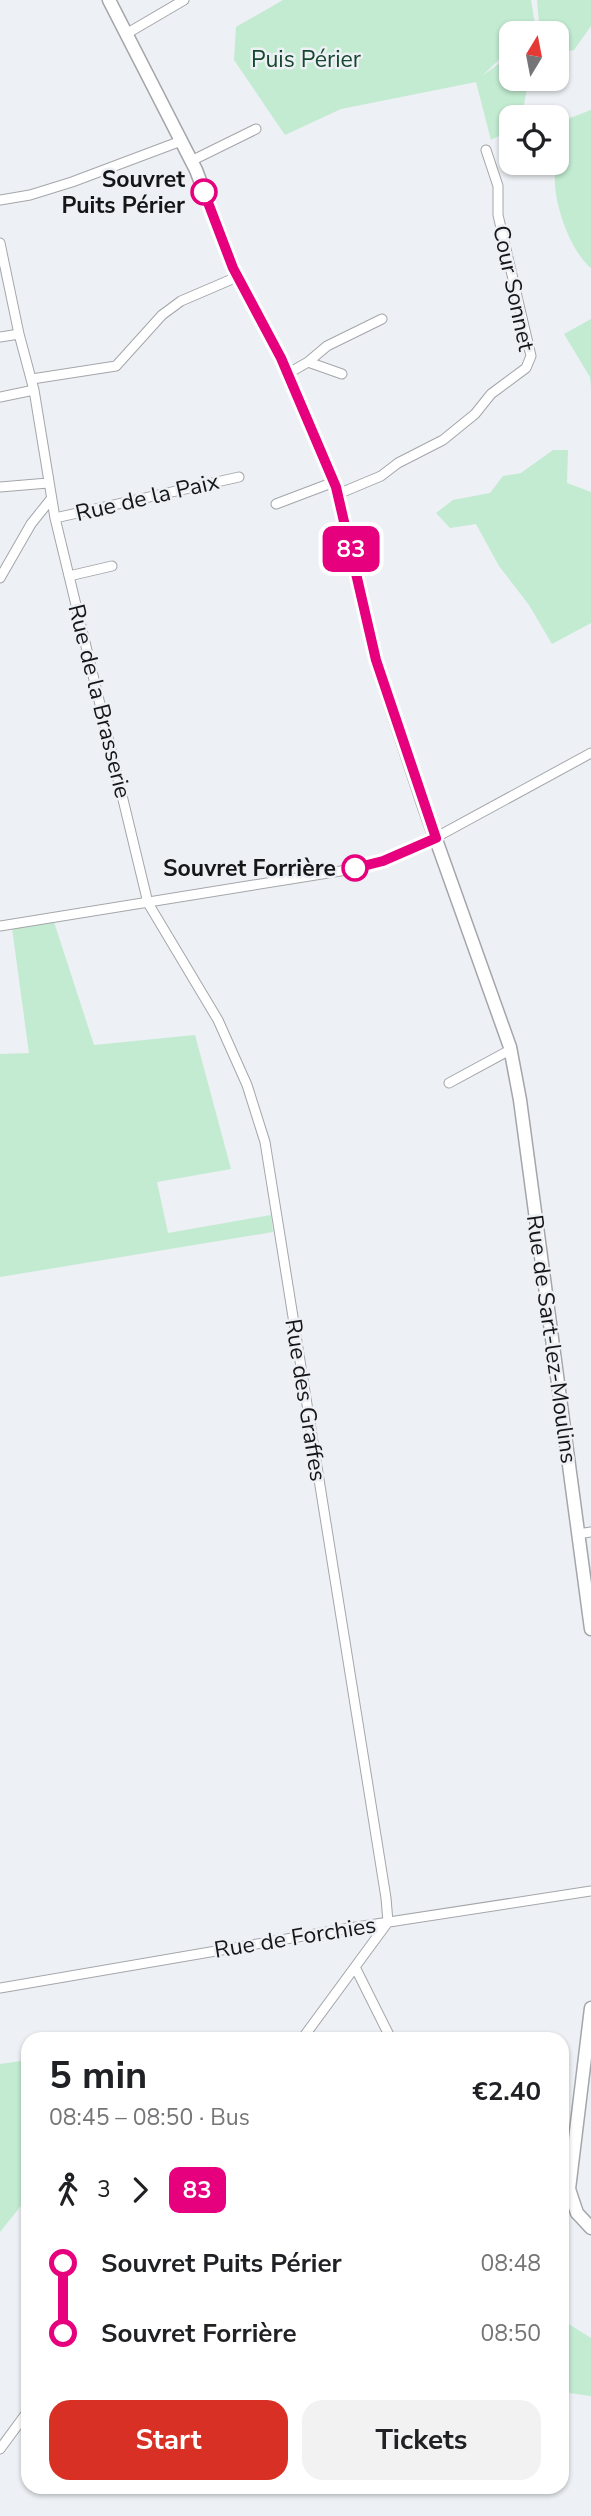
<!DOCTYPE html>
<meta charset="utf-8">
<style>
body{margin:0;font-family:"Nunito Sans",sans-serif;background:#f2f2f2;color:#202124;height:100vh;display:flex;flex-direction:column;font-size:26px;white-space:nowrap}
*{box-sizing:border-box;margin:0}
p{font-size:23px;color:#757577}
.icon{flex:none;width:38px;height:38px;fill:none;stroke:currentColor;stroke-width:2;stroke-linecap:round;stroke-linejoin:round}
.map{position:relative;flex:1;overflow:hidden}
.side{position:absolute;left:21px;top:2032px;width:548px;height:462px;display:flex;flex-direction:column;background:#fff;border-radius:21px;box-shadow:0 2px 5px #0004}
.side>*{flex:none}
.badge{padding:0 14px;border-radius:10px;font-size:24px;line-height:46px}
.needle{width:46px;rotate:10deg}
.controls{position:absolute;left:499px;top:21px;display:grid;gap:14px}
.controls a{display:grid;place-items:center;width:70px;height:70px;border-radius:14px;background:#fff;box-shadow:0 2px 5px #0004;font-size:35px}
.map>.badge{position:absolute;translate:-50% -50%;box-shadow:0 0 0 4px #fff}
.legs{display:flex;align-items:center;gap:10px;height:77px;padding:0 28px;font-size:23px}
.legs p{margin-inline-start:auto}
.overview{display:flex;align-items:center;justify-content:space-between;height:119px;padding:0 28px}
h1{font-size:38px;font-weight:700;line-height:52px}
.cta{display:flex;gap:14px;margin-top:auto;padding:14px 28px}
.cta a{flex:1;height:80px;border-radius:21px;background:#d93025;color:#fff;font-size:28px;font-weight:700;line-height:80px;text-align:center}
.cta a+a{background:#f2f2f2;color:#202124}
ul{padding:0 28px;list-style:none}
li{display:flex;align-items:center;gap:24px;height:70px;font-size:26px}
li i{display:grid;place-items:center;width:10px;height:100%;margin:0 9px;background:currentColor}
li i::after{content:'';width:18px;height:18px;margin:-9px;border:5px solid;border-radius:50%;background:#fff}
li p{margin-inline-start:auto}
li:first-child i{background:linear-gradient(#0000 50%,currentColor 0)}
li:last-child i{background:linear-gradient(currentColor 50%,#0000 0)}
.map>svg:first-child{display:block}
.green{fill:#c2ebd1}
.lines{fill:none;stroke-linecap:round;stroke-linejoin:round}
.minor-casing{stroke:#a4a6aa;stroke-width:11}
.secondary-casing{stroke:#a4a6aa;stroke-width:15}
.minor{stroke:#fff;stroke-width:9}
.secondary{stroke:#fff;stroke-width:12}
.line-1-casing{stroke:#fff;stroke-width:16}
.line-1{stroke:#e6007e;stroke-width:10}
.stop-1-dot{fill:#fff;stroke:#e6007e;stroke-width:3.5}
.labels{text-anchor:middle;stroke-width:5;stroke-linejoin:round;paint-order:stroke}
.park-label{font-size:23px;fill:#15482e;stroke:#edf0f4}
.stop-label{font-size:23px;font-weight:bold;fill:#151618;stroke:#edf0f4;text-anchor:end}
.street-label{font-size:23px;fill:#151618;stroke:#edf0f4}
</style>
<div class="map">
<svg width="591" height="2516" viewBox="0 0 591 2516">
<rect width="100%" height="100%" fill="#edf0f4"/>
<path class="green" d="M283,0H531L535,25L526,33H511V48L482,76L511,55V79H532L528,81L522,117H511V130L491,140L476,82L341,109L285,135L234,60L236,27Z
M537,0H591V26L574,50L560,53L557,57L556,33H540Z
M591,110V268C570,251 553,202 555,175C556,167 561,157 564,149L557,152V123Z
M591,319V387L590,377L564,334Z
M553,450H568L567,483L591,492V623L552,644L529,605L499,566L476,524L450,528L436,513L453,500L490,493L503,476L521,473Z
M54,922L94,1045L195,1035L231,1169L157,1182L168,1233L271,1215L273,1232L0,1277V1054L29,1053L12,928Z
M28,2060V2197L0,2232V2064Z
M567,2323L591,2338V2396L562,2392V2331Z"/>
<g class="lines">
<defs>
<path id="minor" d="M126,34L184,0
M191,161L256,129
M0,200L30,195L72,182L181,141
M0,243L19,334L34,390L55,518L148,903L218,1020L247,1085L265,1142L386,1898L388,1922
M0,337L19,334
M308,362L342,374
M287,374L308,362L327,346L382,319
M32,379L116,366L162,315L181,301L237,277
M0,397L34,390
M0,487L48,483
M338,494L381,476L398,463L443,440L475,414L491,394L526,368L531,356L498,215V186L486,150
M276,504L334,482
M55,518L239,477
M69,576L112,566
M0,578L31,524L51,499
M0,926L353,869L383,861L420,846L591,753
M449,1083L510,1050
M578,1534L591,1532
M355,1967L391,2039
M0,1988L350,1928L591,1891
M302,2039L388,1922
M0,2449L28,2411"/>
<path id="secondary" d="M109,0L196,170L233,268L281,358L336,487L376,660L424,806L510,1047L520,1100L591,1629
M591,2008L569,2189L577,2213L591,2228"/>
</defs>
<use href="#minor" class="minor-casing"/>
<use href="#secondary" class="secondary-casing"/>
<use href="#minor" class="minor"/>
<use href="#secondary" class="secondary"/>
</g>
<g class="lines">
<defs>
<path id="line-1" d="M204,192L233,268L281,358L336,487L376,660L436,838L383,861L355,868"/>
</defs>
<use href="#line-1" class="line-1-casing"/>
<use href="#line-1" class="line-1"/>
</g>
<g class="stop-1-dot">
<circle cx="204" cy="192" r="12"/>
<circle cx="355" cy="868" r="12"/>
</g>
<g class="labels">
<g class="park-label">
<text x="306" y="67">Puis Périer</text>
</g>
<g class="stop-label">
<text x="185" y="187">Souvret<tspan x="185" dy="26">Puits Périer</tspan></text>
<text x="336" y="876">Souvret Forrière</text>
</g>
<g class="street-label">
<text transform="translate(514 288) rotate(78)" y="8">Cour Sonnet</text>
<text transform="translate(147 497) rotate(-13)" y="8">Rue de la Paix</text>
<text transform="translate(100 701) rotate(76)" y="8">Rue de la Brasserie</text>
<text transform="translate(552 1339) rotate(82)" y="8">Rue de Sart-lez-Moulins</text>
<text transform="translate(306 1400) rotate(81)" y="8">Rue des Graffes</text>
<text transform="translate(295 1937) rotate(-9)" y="8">Rue de Forchies</text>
</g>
</g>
</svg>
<div class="controls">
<a><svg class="needle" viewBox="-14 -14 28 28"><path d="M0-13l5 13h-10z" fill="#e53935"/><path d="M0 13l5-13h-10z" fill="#757577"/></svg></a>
<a><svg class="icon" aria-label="locate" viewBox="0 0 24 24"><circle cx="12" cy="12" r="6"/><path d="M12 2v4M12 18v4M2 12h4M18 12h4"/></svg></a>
</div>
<b class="badge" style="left:351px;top:549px;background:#e6007e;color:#fff">83</b>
<section class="side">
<div class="overview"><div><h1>5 min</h1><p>08:45 – 08:50 · Bus</p></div><b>€2.40</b></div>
<div class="legs"><svg class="icon" aria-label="walk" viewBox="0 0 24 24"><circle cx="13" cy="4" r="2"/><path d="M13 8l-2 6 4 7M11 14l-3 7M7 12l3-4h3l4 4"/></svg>3<svg class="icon" aria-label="forward" viewBox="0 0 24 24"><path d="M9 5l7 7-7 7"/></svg><b class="badge" style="background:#e6007e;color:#fff">83</b></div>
<ul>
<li><i style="color:#e6007e"></i><b>Souvret Puits Périer</b><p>08:48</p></li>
<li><i style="color:#e6007e"></i><b>Souvret Forrière</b><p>08:50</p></li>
</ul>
<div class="cta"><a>Start</a><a>Tickets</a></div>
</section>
</div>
